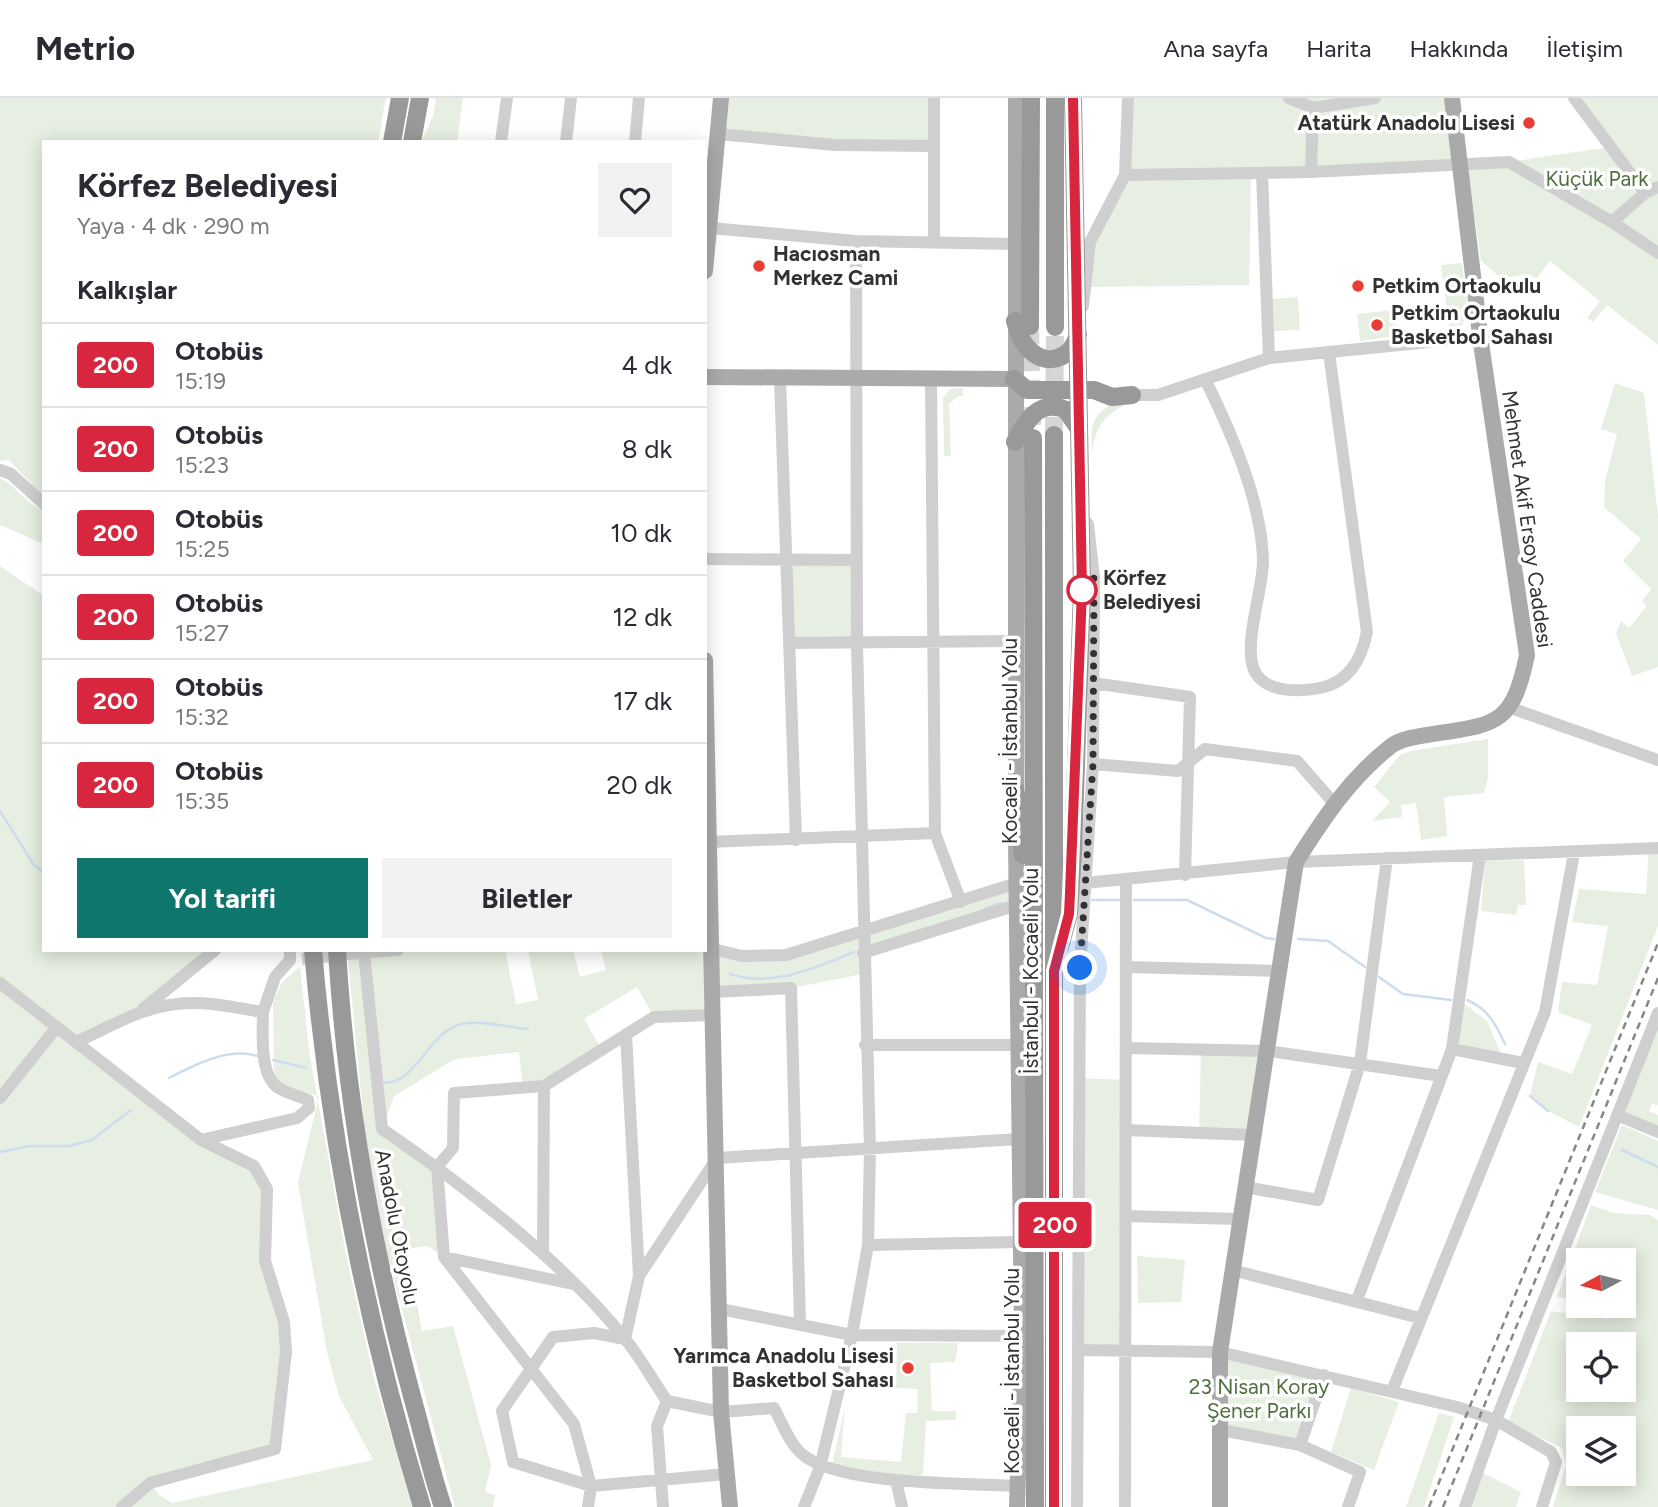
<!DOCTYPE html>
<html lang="tr">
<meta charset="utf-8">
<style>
body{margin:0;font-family:Figtree,sans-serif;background:#f2f2f3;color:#2b2b33;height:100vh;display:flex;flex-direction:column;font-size:26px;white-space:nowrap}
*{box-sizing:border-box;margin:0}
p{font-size:23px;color:#7c7c81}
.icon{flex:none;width:38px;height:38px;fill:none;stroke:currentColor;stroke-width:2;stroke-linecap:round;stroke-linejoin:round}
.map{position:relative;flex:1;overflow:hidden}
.panel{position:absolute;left:42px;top:42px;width:665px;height:812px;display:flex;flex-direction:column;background:#fff;border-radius:0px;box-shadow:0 4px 18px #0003}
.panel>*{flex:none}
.badge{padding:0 14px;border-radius:5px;font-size:24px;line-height:46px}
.needle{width:46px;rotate:263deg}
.tools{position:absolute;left:1566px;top:1150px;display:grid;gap:14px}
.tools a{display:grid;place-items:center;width:70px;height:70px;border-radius:0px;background:#fff;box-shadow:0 4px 18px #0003;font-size:35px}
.you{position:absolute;width:35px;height:35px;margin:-18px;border:5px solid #fff;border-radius:50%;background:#1a73e8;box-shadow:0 0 0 10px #1a73e833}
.map>.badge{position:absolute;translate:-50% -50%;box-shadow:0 0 0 4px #fff}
h2{padding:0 35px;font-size:26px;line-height:63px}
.round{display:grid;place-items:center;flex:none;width:74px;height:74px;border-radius:0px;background:#f2f2f3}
.headline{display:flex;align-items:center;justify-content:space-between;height:119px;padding:0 35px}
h1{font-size:33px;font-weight:700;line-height:52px}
.primary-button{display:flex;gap:14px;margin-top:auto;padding:14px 35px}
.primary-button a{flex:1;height:80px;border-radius:0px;background:#0f766e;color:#fff;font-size:28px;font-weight:700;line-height:80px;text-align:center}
.primary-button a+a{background:#f2f2f3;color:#2b2b33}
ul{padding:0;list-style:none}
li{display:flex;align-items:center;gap:21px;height:84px;padding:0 35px;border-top:2px solid #e1e1e2}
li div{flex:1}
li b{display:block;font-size:26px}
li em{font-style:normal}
li .badge{min-width:77px;font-weight:700;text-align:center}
header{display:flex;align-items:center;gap:42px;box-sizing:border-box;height:98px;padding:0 35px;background:#fff;border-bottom:2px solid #e1e1e2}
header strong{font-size:33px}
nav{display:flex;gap:38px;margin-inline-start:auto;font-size:24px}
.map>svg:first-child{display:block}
.green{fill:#e6efe1;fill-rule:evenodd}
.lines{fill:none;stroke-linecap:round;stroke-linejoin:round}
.stream{stroke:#cdddee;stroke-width:2.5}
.minor-tunnel{stroke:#d6d6d6;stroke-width:12;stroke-dasharray:12 6;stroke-linecap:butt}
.highway-tunnel{stroke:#d6d6d6;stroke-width:18;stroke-dasharray:18 9;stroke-linecap:butt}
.minor{stroke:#cfcfcf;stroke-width:12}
.major{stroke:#aaa;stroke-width:16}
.highway{stroke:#999;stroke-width:18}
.rail{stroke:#878787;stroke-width:2.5;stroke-dasharray:7 5;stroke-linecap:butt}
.line-casing{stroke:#fff;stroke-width:16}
.line{stroke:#d7263d;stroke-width:10}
.walk{stroke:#323232;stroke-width:7;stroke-dasharray:0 12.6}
.poi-dot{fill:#e93c34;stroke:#fff;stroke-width:2.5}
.stop-dot{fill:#fff;stroke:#d7263d;stroke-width:3.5}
.labels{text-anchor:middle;stroke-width:7;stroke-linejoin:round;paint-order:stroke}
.poi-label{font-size:21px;font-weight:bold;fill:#323232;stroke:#fff;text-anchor:start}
.park-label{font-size:21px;fill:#4f703d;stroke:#fff}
.street-label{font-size:21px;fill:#323232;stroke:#fff}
.stop-label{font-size:21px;font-weight:bold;fill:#323232;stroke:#fff;text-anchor:start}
</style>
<header>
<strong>Metrio</strong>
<nav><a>Ana sayfa</a><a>Harita</a><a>Hakkında</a><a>İletişim</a></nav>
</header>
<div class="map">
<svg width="1658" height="1409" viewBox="0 0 1658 1409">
<rect width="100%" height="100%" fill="#fff"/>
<path class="green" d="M0,0H386L378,44H44V399L9,362L0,363Z
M436,0H463L457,44H421L433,18Z
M721,0H934V48L718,36Z
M1128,0H1452L1458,66L1251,75L1249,187L1091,189L1090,144L1125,77Z
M1574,0H1658V247L1607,207L1593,224L1587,220L1600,203L1550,163L1537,180L1526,177L1501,180L1481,163L1467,66L1509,64L1610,49Z
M1462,165L1468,214L1460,232L1450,233L1441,167Z
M1298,199L1300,232L1274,233L1273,201Z
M1393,212L1397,238L1360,243L1357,216Z
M1615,285L1644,295L1658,418V569L1632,578L1616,535L1621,523L1629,530L1647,508L1642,503L1651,491L1623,463L1641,441L1604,409L1605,384L1617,336L1601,331Z
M963,290V298H958L949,306L951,358H944L943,300L950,291Z
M1126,306C1104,318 1093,331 1093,357C1090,336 1089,319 1110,307Z
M0,380C17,388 25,406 44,413V446L0,427Z
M786,461L857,462V546L789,545Z
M0,468L44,498V852H215L135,918L77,943L201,1042L254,1068L267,1091L265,1163L284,1224L275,1351L150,1385L159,1397L172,1405L373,1362L339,1298L327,1254L298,1085L319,998C300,993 279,993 274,973L273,904L282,884L300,869L310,960L346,1157L374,1280L412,1409H0Z
M1488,641V680L1484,695L1444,699L1447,738L1421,742L1416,705L1401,707L1402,719L1372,723L1390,704L1374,689L1400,657L1411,653Z
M1649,750H1658V828L1579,1029L1548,1013L1530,998L1538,964L1572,976L1592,927L1558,914L1562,884L1597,887L1608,828L1572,824L1579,791L1646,796Z
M1524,762L1526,807H1518L1516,817L1481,813L1485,763Z
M1017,785V807L863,855V876L791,890L713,894L714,917L654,919L637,889L584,921L601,951L544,988L523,990L519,954L455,961L394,998L382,1031L437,1069L444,1159L427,1148L407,1151L422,1233L453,1228L491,1367L485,1394L495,1397L493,1409H455L388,1159L366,1045L347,852H505L516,906L538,902L528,852H573L580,879L606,872L601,852H705L786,857Z
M1463,905L1487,923L1502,958L1455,949Z
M1658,915V1007L1652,1006L1649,1013L1658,1017V1034L1617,1017Z
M1201,952L1268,953L1252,1037L1199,1035Z
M1079,980L1126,982L1124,1252H1078Z
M1622,1027L1658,1043V1112L1595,1094Z
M1591,1107L1613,1115L1650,1117L1658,1122V1409H1553L1566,1367L1562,1350L1508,1325L1551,1213L1608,1221L1615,1208H1624V1162H1578V1202L1557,1199ZM1578,1246H1624V1292H1578ZM1578,1330H1624V1376H1578Z
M1137,1158L1185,1162L1181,1204L1138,1205Z
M897,1245H958L955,1264L930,1265L932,1313H956V1322L926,1323L923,1377H892L832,1367L845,1309L841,1359L901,1364L906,1315H917L918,1291L896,1290Z
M1220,1254L1324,1277L1300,1347L1221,1332Z
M1351,1290L1399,1304L1374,1372L1331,1354Z
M1439,1315L1454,1319L1424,1409H1406Z
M1483,1375L1521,1394L1516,1409H1471Z"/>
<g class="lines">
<path class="stream" d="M0,713L34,767L44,775
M1092,802H1119
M1134,802H1187L1266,840L1274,841
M986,810L1001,805
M1298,841L1328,843L1365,869
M730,876C772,890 815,870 854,854
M1379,879L1403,896L1451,902
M1467,902C1487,910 1496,926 1505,946
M273,962L306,970
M169,980C194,967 229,949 257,958
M385,985C419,983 428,933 462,926C482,922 508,929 528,931
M1530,998L1548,1013
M1622,1052L1658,1069
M0,1054L30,1048H69L92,1042L131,1012"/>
<path class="minor-tunnel" d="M302,861L344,857"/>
<path class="highway-tunnel" d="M1030,228L1032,329
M1054,337L1055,229"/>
<path class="minor" d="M934,0V144
M1289,0L1313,10L1375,0
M1574,0L1645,95
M718,36L835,47L934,48
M501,44L507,0
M566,44L571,0
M635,44L639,0
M1311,74L1313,10
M1262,75L1269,260
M1125,77L1311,74L1509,64L1612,124L1658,155
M1612,124L1645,95L1658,89
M710,130L856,143L1015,146
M1083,208L1090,144L1125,77L1128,0
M931,280L935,735L961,804
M780,281L796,742
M1205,281C1231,334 1262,404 1263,463C1263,493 1242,548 1255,574C1267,596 1303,594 1324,589C1351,582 1362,559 1367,534L1329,255
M1132,297H1158L1269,260L1480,239
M0,372L11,376L44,406
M1088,426L1094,480L1093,666L1080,870L1078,1252L1220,1254L1457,1309L1496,1322L1551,1354L1556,1364L1542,1409
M705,461L857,462
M789,545L1015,543
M1093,585L1190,599L1185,777
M1511,610L1658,662
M1093,666L1178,673L1205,651L1297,663L1333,704
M709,744L935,735
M1085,785L1296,764L1658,750
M705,849L742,858L786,857L1017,785
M364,855L382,1031C465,1088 562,1162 625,1241C641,1260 653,1283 667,1303L721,1314L774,1310C782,1325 790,1346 802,1356C838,1388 968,1385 1018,1388
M863,855L1017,807
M347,856L398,852
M1127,869L1279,873
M0,885L76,944C108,930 142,909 177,906C205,902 235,910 263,914L275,879L290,862V852
M713,894L791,890L800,1225
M143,911L215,852
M626,936L639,1178L625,1241L594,1235L553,1239L502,1313L513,1364L591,1388L727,1376
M76,944L201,1042L254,1068L267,1091L265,1163L284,1224L286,1254L275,1351L150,1385L122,1409
M865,947H1018
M1127,950L1268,953L1441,978
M1452,951L1523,965
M0,1000L57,929
M1617,1017L1658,1034
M1126,1032L1252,1037
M201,1042L297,1020L309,1010L308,1002C298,998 286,995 277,989C259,975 263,934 263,914
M1245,1089L1318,1102L1360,965L1387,760
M1125,1118L1240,1121
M868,1147L1021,1144
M543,1156L544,988
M444,1159L573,1186
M1232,1172L1420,1220
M639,1178L717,1060L1019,1041
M1357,1202L1452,951L1480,757
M720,1211L852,1237L1022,1238
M1392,1293L1545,914L1574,755
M1221,1332L1300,1347L1360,1374L1348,1409
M1300,1347L1324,1277
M896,1382L902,1409
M588,1409L591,1388L574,1326L444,1159L437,1069L453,1050L454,995L544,988L654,919L714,917
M663,1409L657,1328L667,1303
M804,1409L820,1369L852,1237L868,1147L870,1051L857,546L856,143
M1077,1409L1078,1252
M1125,1409L1126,782
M1465,1409L1496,1322L1658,915"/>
<path class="major" d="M705,173L721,0
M705,279L1014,281
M705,562L721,1314L730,1409
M1016,703V0
M1016,743L1022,1238L1017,1409
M1220,1409V1254L1296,764C1323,721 1350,680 1391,648C1400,641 1415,639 1427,637C1495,626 1512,630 1527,557L1481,245L1452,0"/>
<path class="highway" d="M1055,0V229
M392,44L400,0
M412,44L420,0
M1015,223C1018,233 1020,242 1027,249C1045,271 1072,261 1078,236
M1030,228L1031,0
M1014,281L1027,292H1094L1112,299L1132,297
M1054,337V1409
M1033,340L1035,1409
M1015,344C1026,323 1039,300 1066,312L1079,331
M1015,691L1023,757
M1060,849L1069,816L1073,754L1082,492L1073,0
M313,852C329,1041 367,1228 422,1409
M337,852C346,1005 373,1154 413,1302C423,1337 431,1374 443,1409"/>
<path class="rail" d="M1429,1409L1658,845
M1443,1409L1658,880"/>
</g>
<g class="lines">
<defs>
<path id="line" d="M1054,1409V873L1069,816L1070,795L1082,492L1073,0"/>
</defs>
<use href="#line" class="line-casing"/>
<use href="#line" class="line"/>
<path class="walk" d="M1080,870L1093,666L1094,480L1082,492"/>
</g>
<g class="poi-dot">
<circle cx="1529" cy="25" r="7"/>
<circle cx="759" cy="168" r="7"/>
<circle cx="1358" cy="188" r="7"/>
<circle cx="1377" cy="227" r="7"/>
<circle cx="908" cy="1270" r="7"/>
</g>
<circle class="stop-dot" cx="1082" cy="492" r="14"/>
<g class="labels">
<g class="poi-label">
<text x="1515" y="32" text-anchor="end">Atatürk Anadolu Lisesi</text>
<text x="773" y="163">Hacıosman<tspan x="773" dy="24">Merkez Cami</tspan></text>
<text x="1372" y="195">Petkim Ortaokulu</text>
<text x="1391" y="222">Petkim Ortaokulu<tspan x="1391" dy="24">Basketbol Sahası</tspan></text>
<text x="894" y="1265" text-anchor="end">Yarımca Anadolu Lisesi<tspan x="894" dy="24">Basketbol Sahası</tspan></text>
</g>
<g class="park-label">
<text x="1597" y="88">Küçük Park</text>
<text x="1259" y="1296">23 Nisan Koray<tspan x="1259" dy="24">Şener Parkı</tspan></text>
</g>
<g class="street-label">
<text transform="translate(1527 421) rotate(82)" y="7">Mehmet Akif Ersoy Caddesi</text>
<text transform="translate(1010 643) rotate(-90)" y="7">Kocaeli - İstanbul Yolu</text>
<text transform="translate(1031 873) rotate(-90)" y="7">İstanbul - Kocaeli Yolu</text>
<text transform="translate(397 1129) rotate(79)" y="7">Anadolu Otoyolu</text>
<text transform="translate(1012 1273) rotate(-90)" y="7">Kocaeli - İstanbul Yolu</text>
</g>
<g class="stop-label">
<text x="1103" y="487">Körfez<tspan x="1103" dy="24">Belediyesi</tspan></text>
</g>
</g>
</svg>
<div class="tools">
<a><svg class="needle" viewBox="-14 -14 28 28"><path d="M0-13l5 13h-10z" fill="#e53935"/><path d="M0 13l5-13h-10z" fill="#7c7c81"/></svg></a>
<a><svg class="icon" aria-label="locate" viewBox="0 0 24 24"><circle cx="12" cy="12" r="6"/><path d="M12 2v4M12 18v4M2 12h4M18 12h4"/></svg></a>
<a><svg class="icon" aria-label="layers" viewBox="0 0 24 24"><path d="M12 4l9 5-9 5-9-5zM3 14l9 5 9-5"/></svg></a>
</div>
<div class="you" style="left:1080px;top:870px"></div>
<b class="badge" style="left:1055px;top:1127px;background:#d7263d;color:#fff">200</b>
<section class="panel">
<div class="headline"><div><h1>Körfez Belediyesi</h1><p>Yaya · 4 dk · 290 m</p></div><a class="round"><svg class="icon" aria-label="heart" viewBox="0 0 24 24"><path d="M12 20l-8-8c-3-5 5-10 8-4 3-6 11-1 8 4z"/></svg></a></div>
<h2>Kalkışlar</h2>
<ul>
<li><span class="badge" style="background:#d7263d;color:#fff">200</span><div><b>Otobüs</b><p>15:19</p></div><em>4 dk</em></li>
<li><span class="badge" style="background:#d7263d;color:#fff">200</span><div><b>Otobüs</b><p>15:23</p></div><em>8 dk</em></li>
<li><span class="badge" style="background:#d7263d;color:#fff">200</span><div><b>Otobüs</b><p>15:25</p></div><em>10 dk</em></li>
<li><span class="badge" style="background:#d7263d;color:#fff">200</span><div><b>Otobüs</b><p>15:27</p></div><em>12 dk</em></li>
<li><span class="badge" style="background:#d7263d;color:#fff">200</span><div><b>Otobüs</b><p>15:32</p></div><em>17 dk</em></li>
<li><span class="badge" style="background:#d7263d;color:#fff">200</span><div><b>Otobüs</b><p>15:35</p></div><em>20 dk</em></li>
</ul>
<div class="primary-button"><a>Yol tarifi</a><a>Biletler</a></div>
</section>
</div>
